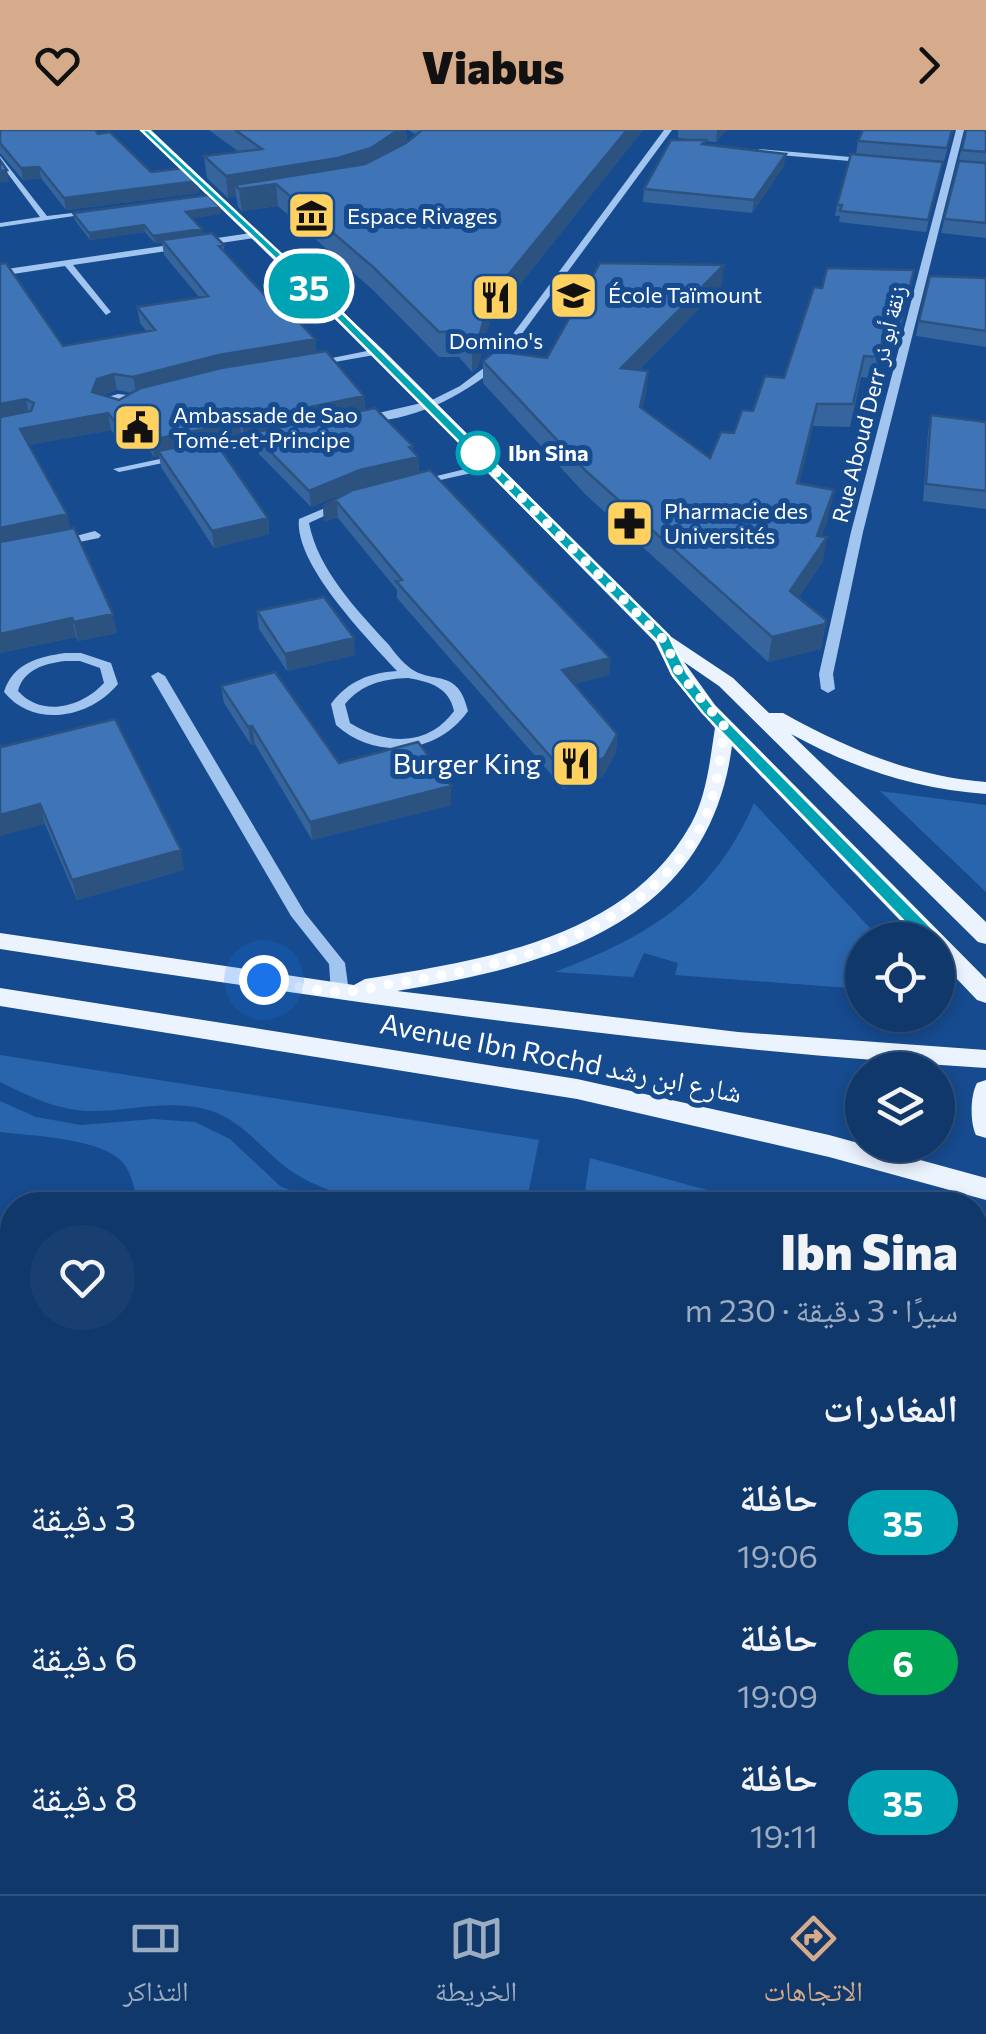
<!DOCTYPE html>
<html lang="ar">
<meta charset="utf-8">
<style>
body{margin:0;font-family:Commissioner,"Noto Naskh Arabic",sans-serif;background:#193f71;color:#f1f3f6;direction:rtl;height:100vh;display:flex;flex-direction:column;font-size:38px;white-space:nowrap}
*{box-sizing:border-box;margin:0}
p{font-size:32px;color:#9cacc1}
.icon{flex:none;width:55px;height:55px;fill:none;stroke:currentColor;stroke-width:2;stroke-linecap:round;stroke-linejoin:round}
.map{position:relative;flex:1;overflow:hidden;direction:ltr}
.details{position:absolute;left:0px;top:1062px;width:988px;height:702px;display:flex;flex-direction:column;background:#10386b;border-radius:40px 40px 0 0;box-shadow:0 5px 15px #0003,0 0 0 2px #30527e;direction:rtl}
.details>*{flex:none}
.badge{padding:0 20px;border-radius:32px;font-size:35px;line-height:65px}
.tools{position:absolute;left:845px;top:792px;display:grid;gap:20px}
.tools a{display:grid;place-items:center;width:110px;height:110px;border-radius:50%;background:#10386b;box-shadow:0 5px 15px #0003,0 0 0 2px #30527e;font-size:50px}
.you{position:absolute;width:50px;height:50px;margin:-25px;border:8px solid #fff;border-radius:50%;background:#1a73e8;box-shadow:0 0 0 15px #1a73e833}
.map>.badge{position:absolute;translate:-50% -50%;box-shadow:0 0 0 5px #fff}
h2{padding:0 30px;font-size:38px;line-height:90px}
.round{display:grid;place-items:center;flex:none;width:105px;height:105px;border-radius:52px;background:#193f71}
.head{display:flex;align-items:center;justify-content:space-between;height:170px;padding:0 30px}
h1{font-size:48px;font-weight:800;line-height:75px}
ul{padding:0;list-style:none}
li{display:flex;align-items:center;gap:30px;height:140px;padding:0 30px}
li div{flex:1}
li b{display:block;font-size:38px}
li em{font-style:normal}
li .badge{min-width:110px;font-weight:700;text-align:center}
header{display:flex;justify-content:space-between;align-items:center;height:130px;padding:0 30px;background:#d6ab8b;color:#111;font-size:45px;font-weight:800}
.tabs{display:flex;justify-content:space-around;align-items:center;height:140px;border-top:2px solid #30527e;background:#10386b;font-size:28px;color:#9cacc1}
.tabs a{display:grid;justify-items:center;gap:5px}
.tabs .selected{color:#d6ab8b}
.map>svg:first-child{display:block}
.green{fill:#2965ad}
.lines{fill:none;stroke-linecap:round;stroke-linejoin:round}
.minor{fill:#a2c5f0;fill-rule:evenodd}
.major{fill:#ebf3ff;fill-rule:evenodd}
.wall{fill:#36659d;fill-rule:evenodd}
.shaded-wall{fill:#2c5280}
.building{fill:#3f75b7;stroke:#2c5280;stroke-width:2.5}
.line{fill:#00a3b4;stroke:#fff;stroke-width:2.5}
.walk{stroke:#fff;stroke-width:10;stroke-dasharray:0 18}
.stop-dot{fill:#fff;stroke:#00a3b4;stroke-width:5}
.labels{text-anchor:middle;stroke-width:10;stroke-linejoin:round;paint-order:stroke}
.far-poi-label{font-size:22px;fill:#fff;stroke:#164b8f;text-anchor:start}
.far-street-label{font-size:22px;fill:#fff;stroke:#164b8f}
.far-stop-label{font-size:22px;font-weight:bold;fill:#fff;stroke:#164b8f;text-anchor:start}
.poi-label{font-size:28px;fill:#fff;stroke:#164b8f;text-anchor:end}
.street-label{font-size:28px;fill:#fff;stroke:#164b8f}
</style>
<header><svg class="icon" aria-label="forward" viewBox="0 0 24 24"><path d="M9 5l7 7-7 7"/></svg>Viabus<svg class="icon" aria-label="heart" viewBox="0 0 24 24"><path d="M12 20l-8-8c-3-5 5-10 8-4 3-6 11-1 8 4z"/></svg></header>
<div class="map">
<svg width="986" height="1764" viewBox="0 0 986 1764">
<rect width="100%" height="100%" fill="#164b8f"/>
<path class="green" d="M880,661L986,675V762Z
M754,673L881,810H862V859L675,845L678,833L644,823L633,847L555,842C649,806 713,768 754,673Z
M0,925L539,1010L526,1075C452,1075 359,1085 294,1043C261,1021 243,987 201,978C162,970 125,982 87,981C54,979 29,966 0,952Z
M0,971L36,987L81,995L153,989L195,992L230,1009L280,1056L324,1075H138C135,1063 133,1048 126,1037C110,1008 31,1006 0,1002Z
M590,1028L762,1075H583Z"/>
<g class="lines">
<path class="minor" d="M664,0H672L499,235C461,268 409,293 357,292V288L430,271L460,256L493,231Z
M956,0H964L863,402L833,544L835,559L828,563L821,559L819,544L851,402Z
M759,19L873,29L877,31L873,33L756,23Z
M0,26L47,86L97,80L101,82L0,97V93L40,87L0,33Z
M258,102L261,107L73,135L111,182L106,185L65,136L0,146V140Z
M377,219L380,220V224L312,236L307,233Z
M118,264L136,266L141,273L121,283L99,279L101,269ZM119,270L129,271L130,272L120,277L109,275Z
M277,304L281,305V309L119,342L113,339Z
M490,333L496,336L494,338L418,355L412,352Z
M344,370L350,373L348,375L309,393C318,440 357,480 389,515C395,523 402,532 410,538C433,555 458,537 468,581C438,624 376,631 336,595L331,574C348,551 369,543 397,541C367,508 294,434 299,389ZM408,548C430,552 449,557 454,581C428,617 385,615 350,593L345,574C362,554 382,549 408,548Z
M95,401L101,405L99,408L59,416L53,412Z
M65,523H81L111,533L118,554C90,588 34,599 4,562C13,533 38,527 65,523ZM65,531H80L100,538L104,553C82,577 42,588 18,561C24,539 44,534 65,531Z
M158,542L165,546L305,783L345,833L349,862L346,866L340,868L331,862L329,834L291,786L151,546Z
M0,1216L12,1219V1237L0,1234Z
M458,1752H486L484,1764H456Z"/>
<path class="major" d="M140,0H151L382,219L670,506L733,548L769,583H783C848,619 911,646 986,652V664C915,659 853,638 791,604L986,792V814L978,812L719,556L684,532L715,575L986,849V873L977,870L938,829V810H919L732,616C708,795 551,835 397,861L738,902L986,920V938C655,918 328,869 0,819V803L354,855L365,849C483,830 627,809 691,694C707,665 710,629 715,598L673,548L655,512L372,225Z
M0,858L577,949L829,1005L986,1048V1070L829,1027L577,969L0,876Z
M986,950V1008L976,1005C970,993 970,966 977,953Z
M986,1251V1330L975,1334V1255Z
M870,1752H910L908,1764H868Z"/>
</g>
<path class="wall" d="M0,0L98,4L151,42L198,51L199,63L66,80L41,48L23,50L0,23Z
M209,0H406L407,12L416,5L409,0H643L489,193L478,237L472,242L459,227H439L374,161L278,76L242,81L238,77L236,66L228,68L207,48L204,26L239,22Z
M678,0H727L716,12L705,11V14L784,36L752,83L643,72L644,59L699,10L678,8Z
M863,0H953L944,31L856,24L858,11Z
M966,0H986V108L941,103Z
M943,32L926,102L839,92L840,86H835L837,75Z
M220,77L221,84L192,88L203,105L224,115V122L284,186L315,209L316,222L364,266L365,280L418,327L419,343L610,528L609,545L574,554L617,604L616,622L603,646L564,659L397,468V460L338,388L324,391L323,376L350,361L311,377L254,319L253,306L244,308L241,305L236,310L216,314L268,388L269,404L214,418L161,337L159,326L154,327L142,308L120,312L111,300L29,315L67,384L70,399L117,503L78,511L76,507L0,523V134L63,216L147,202L140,193L137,177L199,167L164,125L162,112L155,113L145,102L90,110L75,90L73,83ZM117,260L133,263L119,270L102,265Z
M986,148V217L916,206L919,191Z
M722,155L639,240L648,241L646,263L642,279L710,328L784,248L911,160L899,204L883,202L876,249L861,247L850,297L813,296L799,354L830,384L821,407L823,431L798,468L826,490L821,519L768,532L585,364L483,253V231L547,228Z
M931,285L986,292V379L923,371L928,302Z
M257,481L355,525L287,541L259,499Z
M221,556L339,633L451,656V675L312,710L255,614L251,615L224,573Z
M1,617L184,740L77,770L45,694Z"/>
<path class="shaded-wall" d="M398,0H406L407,15L372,40L276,54L278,76L242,81L239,59L235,55L236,66L228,68L226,46Z
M627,0H643L489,193L478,237L472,242V216L489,168Z
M717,0H727L716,12Z
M786,24L784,36L752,83L754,70Z
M39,37L41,48L23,50L21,38Z
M7,40L9,52L0,53V41Z
M198,51L199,63L66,80L64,68Z
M220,77L221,84L187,89L186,82Z
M144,95L145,102L90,110L89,103Z
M202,99L203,106L155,113L153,106Z
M724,135L722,155L620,259L621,238Z
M914,140L911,160L899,204L903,183Z
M315,209L316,225L136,263L133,247L219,225Z
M648,241L646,263L638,299L640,277Z
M114,244L117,260L100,265L92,262L97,249Z
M364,266L365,283L252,303L253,306L244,308L242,291Z
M26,269L29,285L0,292V274Z
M817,274L813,296L794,377L797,353Z
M108,283L111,300L24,316L20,299Z
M239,288L241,305L236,310L161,325L158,321L159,326L154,327L151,310Z
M139,291L142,308L120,312L117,295Z
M413,316L414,328L418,327L419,343L361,357L311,377L309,361Z
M834,360L830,384L815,425L827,407L823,431L786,485L790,461L817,406Z
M337,372L338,388L324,391L323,376Z
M67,384L71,402L0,417V398Z
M268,388L269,404L214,418L212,401Z
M113,484L117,503L78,511L74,492Z
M72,488L76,507L0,523V504Z
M825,494L821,519L768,532L772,507Z
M354,508L355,525L287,541L285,524Z
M610,528L609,545L562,557V540Z
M252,596L255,614L251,615L248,597Z
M617,604L616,622L603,646L564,659V642Z
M451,656V675L312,710L310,692Z
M40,674L45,694L0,706V685Z
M181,720L184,740L77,770L72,750Z"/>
<path class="building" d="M0,0H95L98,4L110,2L151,42L185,38L198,51L64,68L39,37L21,38L0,13Z
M235,0H398L371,18L338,28L226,46L204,26L262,19Z
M422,0H627L489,168L478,212L472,216L458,201L439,202L373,137L276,54L239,59L235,55L365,34L406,13Z
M863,0H952L947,18L858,11Z
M966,0H986V22L962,20Z
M671,10H706L702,14L786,24L754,70L644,59Z
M851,24L943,32L928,90L840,81L842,75H837Z
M0,30L7,40L0,41Z
M959,31L986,33V93L944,89Z
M208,65L220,77L186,82L202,99L153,106L144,95L89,103L73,83Z
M212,103L224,115L219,116L284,186L292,185L315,209L219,225L133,247L114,244L97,249L92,262L119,270L141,258L221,238L326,221L364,266L242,291L239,288L233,293L151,310L139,291L117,295L108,283L20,299L67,384L0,398V287L31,281L34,273L26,269L0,274V134L6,133L63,216L155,200L137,177L208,166L162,110Z
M600,133L724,135L621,238L648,241L640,277L710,328L721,302L734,303L742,280L753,281L765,246L784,248L814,157L822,158L827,138L914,140L903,183L886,181L880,227L864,226L853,274H817L797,353L834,360L817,406L827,407L790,461L826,490L825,494L772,507L586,341L483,231L495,221L547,228Z
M930,146L986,148V201L919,191Z
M375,278L413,316L409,317L418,327L360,340L309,361L252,303Z
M931,285L986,292V361L926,354Z
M214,310L268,388L212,401L158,321Z
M430,340L610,528L562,540L617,604L604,628L564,642L396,451L402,450L337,372L323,376L353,360Z
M74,398L113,484L74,492L72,488L0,504V412Z
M324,467L354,508L285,524L257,481Z
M275,542L339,633L418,612L451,656L310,692L252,596L248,597L221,556Z
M115,589L181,720L72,750L40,674L0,685V614L1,617Z"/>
<path class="line" d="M141,0H148L309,150L669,506L687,543L713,576L940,806V814H926L703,583L672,544L657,511L302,154Z"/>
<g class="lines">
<path class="walk" d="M264,850C289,854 316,862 340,862C363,861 387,854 409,851C517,834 647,799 702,694C717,665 720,629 725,597L680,544L664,510L474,320L478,323"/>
</g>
<defs>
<symbol id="museum-square" viewBox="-11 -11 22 22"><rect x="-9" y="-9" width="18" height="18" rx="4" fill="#ffd161" stroke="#164b8f"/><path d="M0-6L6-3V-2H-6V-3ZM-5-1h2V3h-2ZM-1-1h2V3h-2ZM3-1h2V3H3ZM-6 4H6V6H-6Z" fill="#111"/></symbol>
<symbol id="school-square" viewBox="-11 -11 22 22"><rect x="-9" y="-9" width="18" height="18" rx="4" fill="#ffd161" stroke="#164b8f"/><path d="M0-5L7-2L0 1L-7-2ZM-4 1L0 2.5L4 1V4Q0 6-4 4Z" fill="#111"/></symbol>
<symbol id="restaurant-square" viewBox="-11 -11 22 22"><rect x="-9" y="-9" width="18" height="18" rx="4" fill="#ffd161" stroke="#164b8f"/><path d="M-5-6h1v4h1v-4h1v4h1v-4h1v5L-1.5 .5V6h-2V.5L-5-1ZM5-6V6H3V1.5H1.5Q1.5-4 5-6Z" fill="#111"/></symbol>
<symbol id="civic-square" viewBox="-11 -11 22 22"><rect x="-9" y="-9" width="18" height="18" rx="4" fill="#ffd161" stroke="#164b8f"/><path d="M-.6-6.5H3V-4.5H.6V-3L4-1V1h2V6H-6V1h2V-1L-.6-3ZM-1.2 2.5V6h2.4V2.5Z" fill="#111"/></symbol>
<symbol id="pharmacy-square" viewBox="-11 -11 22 22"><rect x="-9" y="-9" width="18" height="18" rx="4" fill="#ffd161" stroke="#164b8f"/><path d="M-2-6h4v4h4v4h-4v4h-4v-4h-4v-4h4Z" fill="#111"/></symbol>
</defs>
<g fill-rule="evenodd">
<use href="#museum-square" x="284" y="58" width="55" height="55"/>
<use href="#school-square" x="546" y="138" width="55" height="55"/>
<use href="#restaurant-square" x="468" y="140" width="55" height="55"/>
<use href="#civic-square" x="110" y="270" width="55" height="55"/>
<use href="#pharmacy-square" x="602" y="366" width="55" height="55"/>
<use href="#restaurant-square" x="548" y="606" width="55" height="55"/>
</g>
<circle class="stop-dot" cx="478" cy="323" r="20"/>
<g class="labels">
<g class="far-poi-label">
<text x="347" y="94">Espace Rivages</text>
<text x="608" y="173">École Taïmount</text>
<text x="496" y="219" text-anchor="middle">Domino's</text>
<text x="173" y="293">Ambassade de Sao<tspan x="173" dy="25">Tomé-et-Principe</tspan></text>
<text x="664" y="389">Pharmacie des<tspan x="664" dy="25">Universités</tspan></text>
</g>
<g class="far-street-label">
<text transform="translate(869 274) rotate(-76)" y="8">Rue Aboud Derr زنقة أبو ذر</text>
</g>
<g class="far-stop-label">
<text x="508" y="331">Ibn Sina</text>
</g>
<g class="poi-label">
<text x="541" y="644">Burger King</text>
</g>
<g class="street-label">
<text transform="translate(561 928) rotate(11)" y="10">Avenue Ibn Rochd شارع ابن رشد</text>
</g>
</g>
</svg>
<div class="tools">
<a><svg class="icon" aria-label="locate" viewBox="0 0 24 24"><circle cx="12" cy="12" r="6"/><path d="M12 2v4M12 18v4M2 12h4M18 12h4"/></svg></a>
<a><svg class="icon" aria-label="layers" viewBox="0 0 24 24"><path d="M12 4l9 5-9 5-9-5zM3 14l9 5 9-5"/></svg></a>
</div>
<div class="you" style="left:264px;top:850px"></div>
<b class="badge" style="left:309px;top:156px;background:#00a3b4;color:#fff">35</b>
<section class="details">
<div class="head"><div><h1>Ibn Sina</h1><p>سيرًا · 3 دقيقة · 230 m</p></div><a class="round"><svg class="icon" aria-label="heart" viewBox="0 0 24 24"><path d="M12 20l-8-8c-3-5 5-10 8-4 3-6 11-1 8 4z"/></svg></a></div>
<h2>المغادرات</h2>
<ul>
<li><span class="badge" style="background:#00a3b4;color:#fff">35</span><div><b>حافلة</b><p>19:06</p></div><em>3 دقيقة</em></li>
<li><span class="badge" style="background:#00a651;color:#fff">6</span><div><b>حافلة</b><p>19:09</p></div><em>6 دقيقة</em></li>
<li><span class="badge" style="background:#00a3b4;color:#fff">35</span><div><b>حافلة</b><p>19:11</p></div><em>8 دقيقة</em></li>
</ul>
</section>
</div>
<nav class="tabs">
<a class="selected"><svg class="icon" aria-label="directions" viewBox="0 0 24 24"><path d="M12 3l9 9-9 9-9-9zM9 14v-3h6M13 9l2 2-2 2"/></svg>الاتجاهات</a>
<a><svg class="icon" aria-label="map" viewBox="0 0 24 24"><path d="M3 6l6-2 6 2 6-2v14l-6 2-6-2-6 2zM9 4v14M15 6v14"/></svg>الخريطة</a>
<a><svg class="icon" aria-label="tickets" viewBox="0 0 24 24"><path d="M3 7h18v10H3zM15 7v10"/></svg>التذاكر</a>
</nav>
